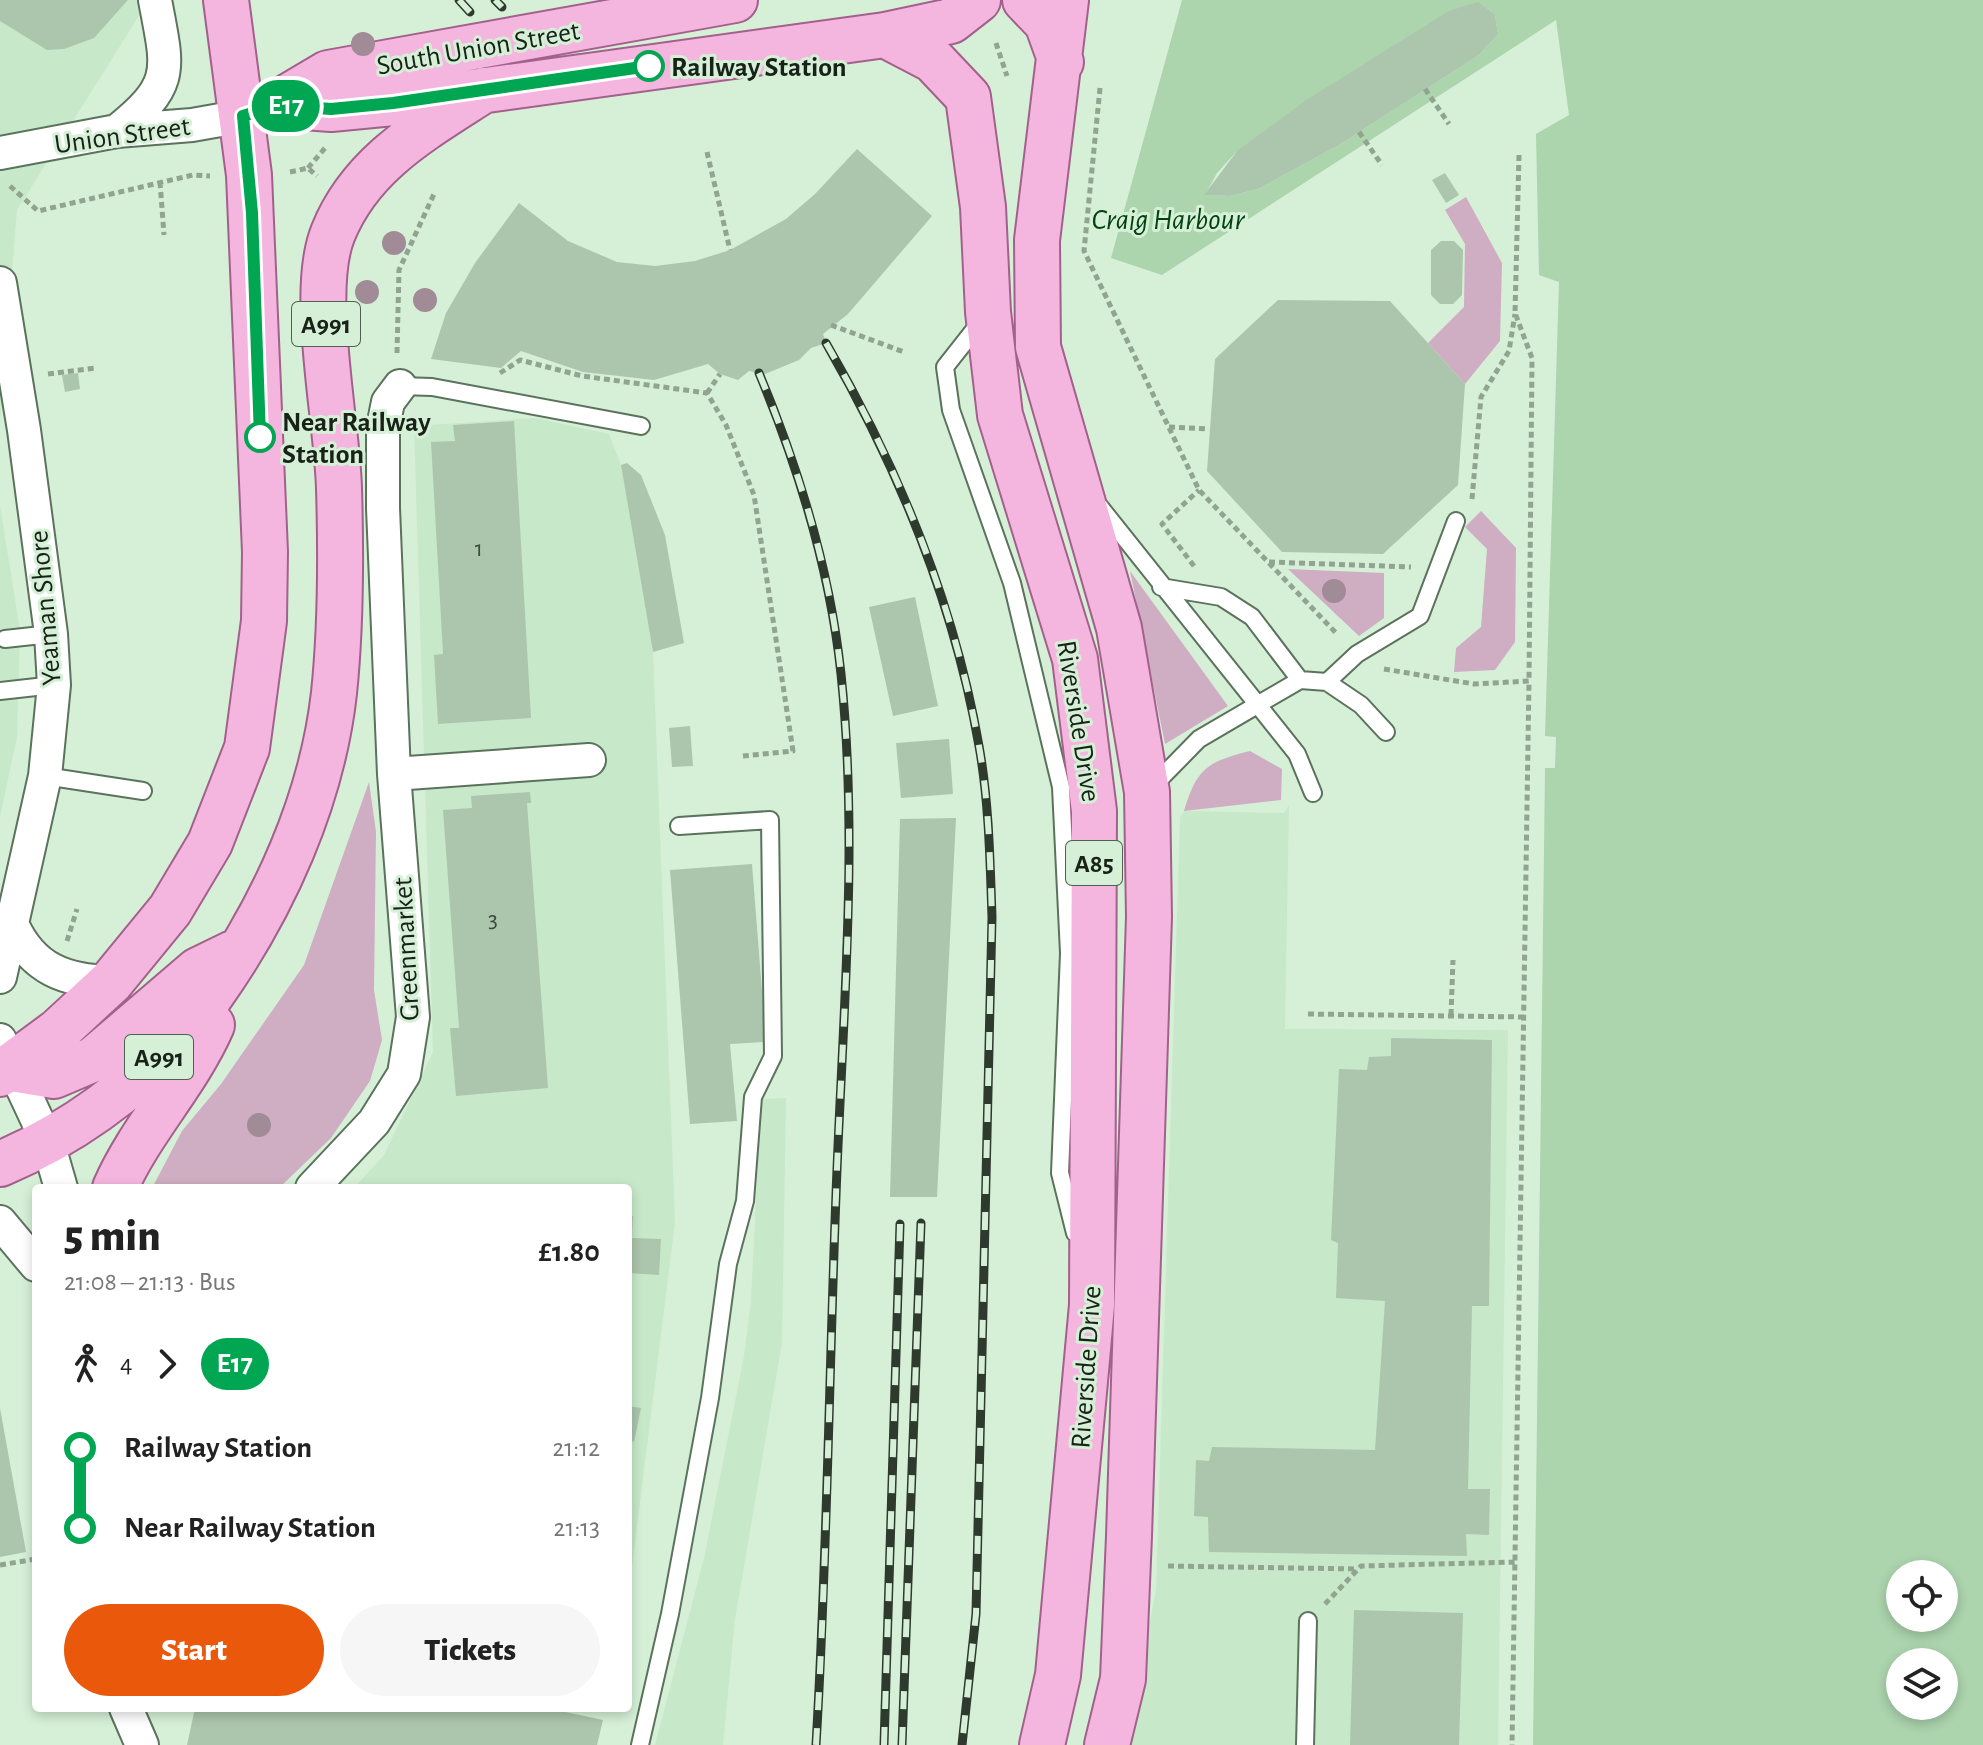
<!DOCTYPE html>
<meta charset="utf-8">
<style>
body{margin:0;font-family:"Alegreya Sans",sans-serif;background:#f6f6f6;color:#222;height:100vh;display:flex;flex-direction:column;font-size:30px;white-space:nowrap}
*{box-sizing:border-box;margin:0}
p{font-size:26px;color:#767676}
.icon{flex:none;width:44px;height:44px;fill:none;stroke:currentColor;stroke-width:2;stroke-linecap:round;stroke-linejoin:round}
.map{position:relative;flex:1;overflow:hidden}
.panel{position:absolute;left:32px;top:1184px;width:600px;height:528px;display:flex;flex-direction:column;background:#fff;border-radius:8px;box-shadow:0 4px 12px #0003}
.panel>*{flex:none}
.badge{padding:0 16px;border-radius:26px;font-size:28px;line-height:52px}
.tools{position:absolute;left:1886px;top:1560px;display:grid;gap:16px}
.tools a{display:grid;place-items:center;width:72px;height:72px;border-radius:50%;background:#fff;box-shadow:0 4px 12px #0003;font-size:40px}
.map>.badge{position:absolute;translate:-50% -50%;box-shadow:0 0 0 4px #fff}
.legs{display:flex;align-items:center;gap:12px;height:88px;padding:0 32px;font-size:26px}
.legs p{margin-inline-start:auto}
.head{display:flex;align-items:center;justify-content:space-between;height:136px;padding:0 32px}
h1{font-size:44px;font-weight:800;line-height:60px}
.cta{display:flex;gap:16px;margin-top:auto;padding:16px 32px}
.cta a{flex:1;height:92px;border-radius:48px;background:#ea580c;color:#fff;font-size:32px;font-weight:800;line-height:92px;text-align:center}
.cta a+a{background:#f6f6f6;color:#222}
ul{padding:0 32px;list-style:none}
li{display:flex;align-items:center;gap:28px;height:80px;font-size:30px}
li i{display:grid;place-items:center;width:12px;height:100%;margin:0 10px;background:currentColor}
li i::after{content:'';width:20px;height:20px;margin:-10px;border:6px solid;border-radius:50%;background:#fff}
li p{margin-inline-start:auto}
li:first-child i{background:linear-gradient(#0000 50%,currentColor 0)}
li:last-child i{background:linear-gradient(currentColor 50%,#0000 0)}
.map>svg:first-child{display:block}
.built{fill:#c7e8c9}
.green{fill:#cfadc2}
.water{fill:#acd4ad;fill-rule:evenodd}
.building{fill:#acc6ad}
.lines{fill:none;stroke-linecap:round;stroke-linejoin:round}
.service-casing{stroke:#5b725c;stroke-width:20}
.minor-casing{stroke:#5b725c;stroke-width:36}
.primary-casing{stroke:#a2618b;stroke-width:48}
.path{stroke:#90a490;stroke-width:5;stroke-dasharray:6 4;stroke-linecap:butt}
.service{stroke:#fff;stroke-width:16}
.minor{stroke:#fff;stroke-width:32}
.primary{stroke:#f4b5df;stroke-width:44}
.rail-casing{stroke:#2e3a2e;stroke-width:9}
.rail{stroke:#d6f0d7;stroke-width:6;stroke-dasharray:18;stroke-linecap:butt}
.tree{fill:#a08b96}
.line-1-casing{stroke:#fff;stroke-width:18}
.line-1{stroke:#00a651;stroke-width:12}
.stop-1-dot{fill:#fff;stroke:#00a651;stroke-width:4}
.labels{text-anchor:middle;stroke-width:6;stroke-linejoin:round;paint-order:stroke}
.number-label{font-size:24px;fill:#3d4b3d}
.shield{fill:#d6f0d7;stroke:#516051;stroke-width:2}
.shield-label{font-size:26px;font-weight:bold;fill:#182218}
.street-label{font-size:28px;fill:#182218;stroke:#d6f0d7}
.stop-label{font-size:28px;font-weight:bold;fill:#182218;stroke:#d6f0d7;text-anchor:start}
.water-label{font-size:30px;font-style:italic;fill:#034212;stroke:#d6f0d7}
</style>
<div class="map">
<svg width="1983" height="1745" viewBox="0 0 1983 1745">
<rect width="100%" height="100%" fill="#d6f0d7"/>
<path class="built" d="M0,0H141L142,11L17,210L0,422Z
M536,418L609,434L621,465L653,652L675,1222L628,1599V1188H354L384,1155L433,1052L414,426Z
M0,506L20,630L17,737L0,817Z
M1289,805L1285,1029L1508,1030L1498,1745H1127L1156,1589L1180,817L1184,811L1284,813Z
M786,1098L782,1343L735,1619L723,1745H655L704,1558L744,1356L751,1300L761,1099Z"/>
<path class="green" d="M1466,197L1502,263L1500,341L1465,384L1428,343L1464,307L1465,244L1445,210Z
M1481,511L1516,548L1515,642L1495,670L1454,672L1456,648L1481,627L1487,549L1465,527Z
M1288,569L1384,573V618L1359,636Z
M1130,571L1228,706L1165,744Z
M1250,751L1282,769L1281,800L1184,811C1197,768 1207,762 1250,751Z
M369,782L376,832L374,990L382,1040L370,1081L331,1138L279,1188H152L182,1131L221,1084L304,965Z"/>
<path class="water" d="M1182,0H1983V1745H1533L1545,768H1555L1556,737L1545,736L1559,282L1539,275L1536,134L1569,115L1556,20L1162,275L1111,258ZM1495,15L1498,34L1479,55L1339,145L1258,189L1230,196L1205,195L1217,173L1237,151ZM1900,1574H1944V1618H1900ZM1900,1662H1944V1706H1900Z"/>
<path class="building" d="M0,0H128L94,38L64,49L47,50L0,21Z
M1478,2L1495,15L1498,34L1479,55L1339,145L1258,189L1230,196L1204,195L1237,151L1308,99L1449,11Z
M857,149L932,216L848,314L823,334L826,343L811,348L799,360L765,374L749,371L738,380L720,374L708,364L654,380L583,372L521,351L501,368L431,359L446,313L475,263L519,203L568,241L617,262L655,266L695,261L730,250L786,219L815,194Z
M1445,173L1459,195L1446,203L1432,180Z
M1441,241H1454L1463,250L1462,295L1453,304H1440L1431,295V250Z
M1278,300L1390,301L1465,384L1458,485L1383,554L1282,552L1207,471L1215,359Z
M78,373L80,389L65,392L62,375Z
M514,421L531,718L438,724L434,655L443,654L431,442L455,441L453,425Z
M627,463L641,475L665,535L684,643L653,652L621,465Z
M915,597L938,706L893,716L869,607Z
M690,726L693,766L672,767L669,728Z
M949,739L953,794L901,798L896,743Z
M530,792L531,803H527L548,1088L456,1096L450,1028H459L443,810L472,808L471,796Z
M956,818L937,1197H890L900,819Z
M752,864L766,1042L730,1044L737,1121L690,1124L670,870Z
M1391,1038L1492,1040L1489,1306H1472L1468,1489H1490L1489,1535L1466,1534L1467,1556L1209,1552L1208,1517L1194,1516L1196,1460L1209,1461L1212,1447L1375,1450L1385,1301L1336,1298L1338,1243L1331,1240L1339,1069L1367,1070L1369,1057L1391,1056Z
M628,1215L633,1216L632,1238L661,1239L659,1275L628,1273Z
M628,1406L641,1408L634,1442L628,1440Z
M0,1408L26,1552L0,1557Z
M1354,1610L1463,1613L1459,1745H1350Z
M195,1708H547L603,1720L597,1745H187Z"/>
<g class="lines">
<defs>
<path id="service" d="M982,320L945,367L951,410L1012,583L1061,787L1069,953L1060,1173L1075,1233
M400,386L432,387L641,426
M1100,507L1297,754L1313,793
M1161,587L1221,597L1252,617L1300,680
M5,639L51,634
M1327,682L1357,654L1420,616L1456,521
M0,691L54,685
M45,776L143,791
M1151,788L1199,739L1300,680L1327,682L1361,705L1386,732
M640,1745L670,1614L710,1398L728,1264L745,1201L753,1097L773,1056L770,820L679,826
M1305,1745L1308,1621"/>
<path id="minor" d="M117,131C176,84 168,70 155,0
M0,153L117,131L192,125L243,116
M0,283L24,430L51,634L54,685L45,776L0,977
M394,774L589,760
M13,926C33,969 65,981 111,982
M0,1040L48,1143L61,1188
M312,1188L374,1122L404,1074L413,1017L394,774L383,508V427L388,402L400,386
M0,1222L36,1265
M126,1708L142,1745"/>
<path id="primary" d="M1025,0L1047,23L1061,62
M1066,0L1037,240L1038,347L1119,628L1147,792L1149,917L1129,1536L1123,1679L1107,1745
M885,35L933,60L968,97L983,207L988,312L1000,415L1075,659L1094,811L1092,1305L1058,1675L1042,1745
M277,105L331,109L393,103L885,35L951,21L978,0
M269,108L328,73L735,0
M12,1069L54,1076L94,1059L198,970L233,953
M0,1074L58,1031L111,982L170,910L210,843L247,748L264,621L265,552L249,175L226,0
M0,1164C69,1135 131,1090 182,1035C194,1023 203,1007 212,994C274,906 322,800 334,693C341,626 341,555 339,488C337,419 309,292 333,233C361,163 424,129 484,90
M115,1188C141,1129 186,1084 212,1025"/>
</defs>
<use href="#service" class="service-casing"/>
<use href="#minor" class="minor-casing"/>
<use href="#primary" class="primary-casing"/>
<path class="path" d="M996,43L1007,76
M1100,88L1084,251L1199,490L1338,635
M1425,89L1449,124
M1359,132L1382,165
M707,152L730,250
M1519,155L1515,313L1532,358L1529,681
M308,168L325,148
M290,172L308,168L317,176
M160,182L164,235
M10,186L38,211L193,175L210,176
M831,325L904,352
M397,353L399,270L434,194
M500,373L520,360L582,376L707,393L726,425L754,495L793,751L743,756
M48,374L96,368
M707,393L720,374
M1169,427L1209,429
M1472,499L1481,397L1509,351L1515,314
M1269,562L1411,567
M1194,566L1162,524L1199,490
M1384,669L1474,684L1529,681L1512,1745
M67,941L77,909
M1308,1014L1525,1017
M1451,1015L1453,960
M0,1565L36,1559
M1168,1566L1358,1569
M1325,1604L1361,1566L1516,1562"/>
<use href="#service" class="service"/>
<use href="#minor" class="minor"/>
<use href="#primary" class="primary"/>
<defs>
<path id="rail" d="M459,0L470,12
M495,0L502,7
M826,343C899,469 954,602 979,746C989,802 990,860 992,917L976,1614L962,1745
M759,373C799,469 830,569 841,674C859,844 842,1024 836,1195C829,1378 827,1562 816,1745
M884,1745L900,1224
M902,1745L921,1223"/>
</defs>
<use href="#rail" class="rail-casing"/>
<use href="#rail" class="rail"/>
</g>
<g class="tree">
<circle cx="363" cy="44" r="12"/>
<circle cx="394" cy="243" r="12"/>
<circle cx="367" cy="292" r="12"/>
<circle cx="425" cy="300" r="12"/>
<circle cx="1334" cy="591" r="12"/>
<circle cx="259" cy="1125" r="12"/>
</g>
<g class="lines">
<defs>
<path id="line-1" d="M260,437L252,213L243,116L277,105L331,109L393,103L649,66"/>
</defs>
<use href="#line-1" class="line-1-casing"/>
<use href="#line-1" class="line-1"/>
</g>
<g class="stop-1-dot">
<circle cx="649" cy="66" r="14"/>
<circle cx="260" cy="437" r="14"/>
</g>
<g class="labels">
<g class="number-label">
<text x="479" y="556">1</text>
<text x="493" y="927">3</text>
</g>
<g class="shield">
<rect x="292" y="302" width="68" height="44" rx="6"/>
<rect x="1066" y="841" width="56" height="44" rx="6"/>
<rect x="125" y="1035" width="68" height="44" rx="6"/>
</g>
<g class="shield-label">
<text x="326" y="333">A991</text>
<text x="1094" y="872">A85</text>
<text x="159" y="1066">A991</text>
</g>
<g class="street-label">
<text transform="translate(478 47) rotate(-10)" y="10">South Union Street</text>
<text transform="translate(122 134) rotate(-8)" y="10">Union Street</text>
<text transform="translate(44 608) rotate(-95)" y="10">Yeaman Shore</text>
<text transform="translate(1080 721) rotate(81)" y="10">Riverside Drive</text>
<text transform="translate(405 949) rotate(-93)" y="10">Greenmarket</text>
<text transform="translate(1085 1367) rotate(-86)" y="10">Riverside Drive</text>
</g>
<g class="stop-label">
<text x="671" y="76">Railway Station</text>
<text x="282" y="431">Near Railway<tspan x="282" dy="32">Station</tspan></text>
</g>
<g class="water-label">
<text x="1168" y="229">Craig Harbour</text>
</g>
</g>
</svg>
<div class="tools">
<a><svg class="icon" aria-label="locate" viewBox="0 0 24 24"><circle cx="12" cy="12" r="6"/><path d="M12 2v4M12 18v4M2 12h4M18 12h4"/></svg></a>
<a><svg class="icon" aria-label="layers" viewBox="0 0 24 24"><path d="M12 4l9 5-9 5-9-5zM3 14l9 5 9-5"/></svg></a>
</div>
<b class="badge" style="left:286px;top:106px;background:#00a651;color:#fff">E17</b>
<section class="panel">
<div class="head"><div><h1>5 min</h1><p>21:08 – 21:13 · Bus</p></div><b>£1.80</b></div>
<div class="legs"><svg class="icon" aria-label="walk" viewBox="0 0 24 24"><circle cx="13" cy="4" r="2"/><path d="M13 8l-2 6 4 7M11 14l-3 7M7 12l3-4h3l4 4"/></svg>4<svg class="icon" aria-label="forward" viewBox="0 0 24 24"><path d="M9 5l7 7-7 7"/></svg><b class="badge" style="background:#00a651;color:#fff">E17</b></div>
<ul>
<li><i style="color:#00a651"></i><b>Railway Station</b><p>21:12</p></li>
<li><i style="color:#00a651"></i><b>Near Railway Station</b><p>21:13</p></li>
</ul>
<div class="cta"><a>Start</a><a>Tickets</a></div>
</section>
</div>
